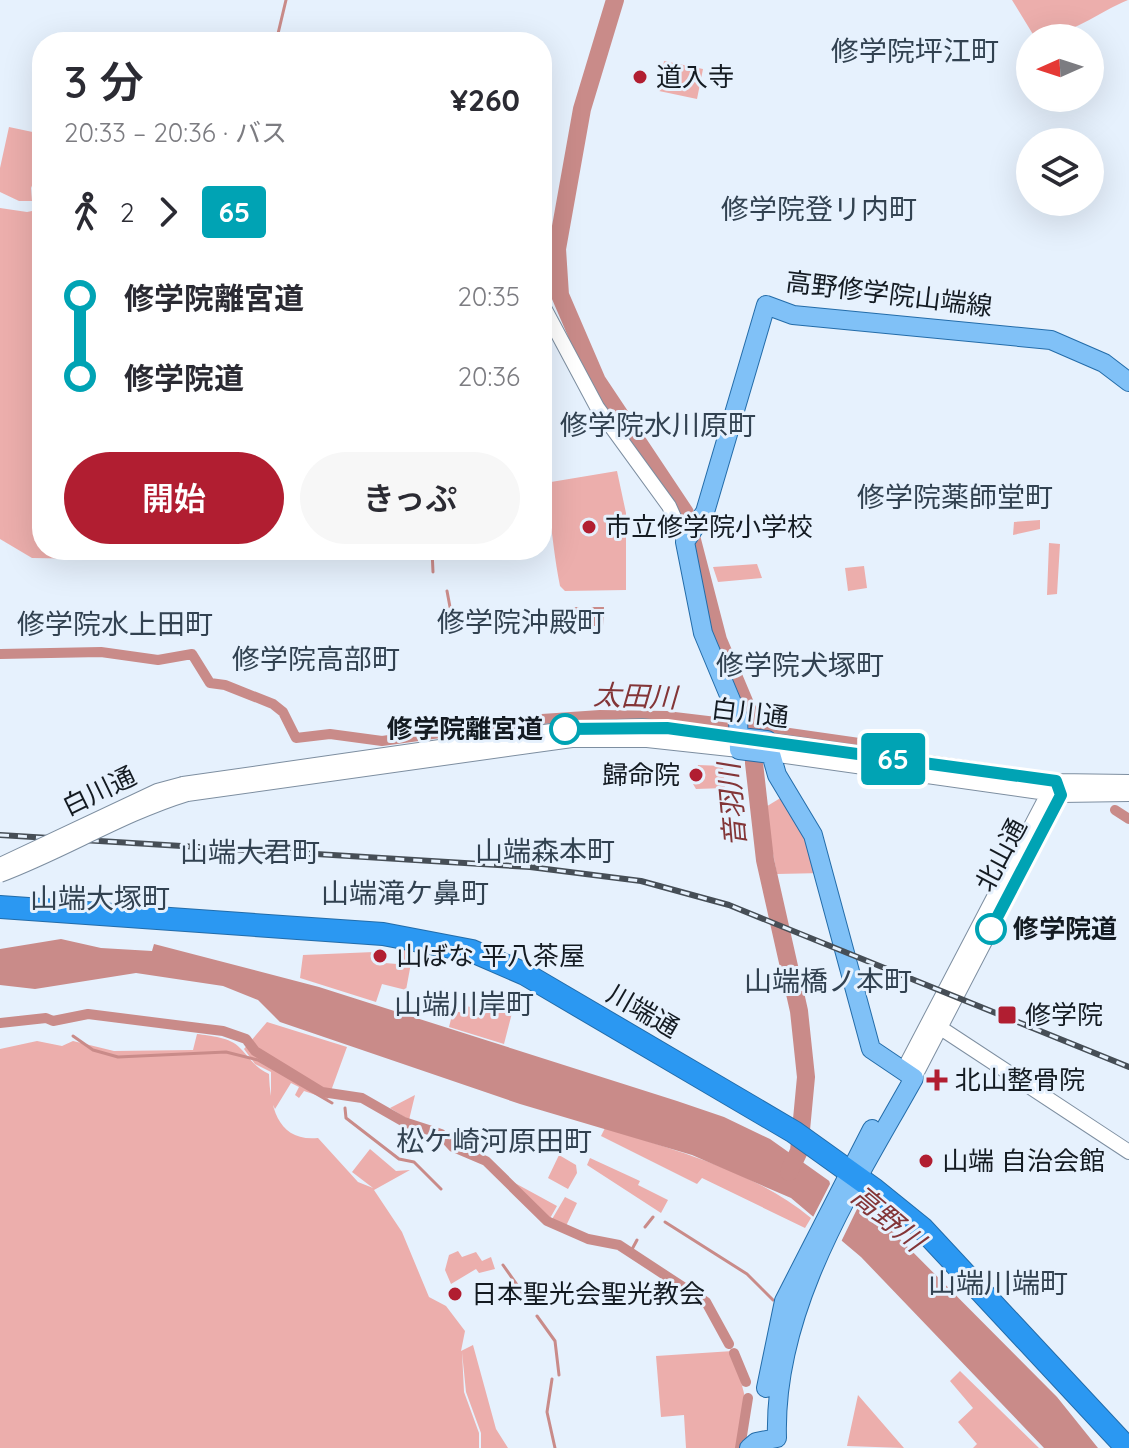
<!DOCTYPE html>
<html lang="ja">
<meta charset="utf-8">
<style>
body{margin:0;font-family:Quicksand,"Noto Sans JP",sans-serif;background:#f7f7f7;color:#2b2b33;height:100vh;display:flex;flex-direction:column;font-size:30px;white-space:nowrap}
*{box-sizing:border-box;margin:0}
p{font-size:26px;color:#7c7c81}
.icon{flex:none;width:44px;height:44px;fill:none;stroke:currentColor;stroke-width:2;stroke-linecap:round;stroke-linejoin:round}
.map{position:relative;flex:1;overflow:hidden}
.side{position:absolute;left:32px;top:32px;width:520px;height:528px;display:flex;flex-direction:column;background:#fff;border-radius:32px;box-shadow:0 8px 32px #0002}
.side>*{flex:none}
.badge{padding:0 16px;border-radius:6px;font-size:28px;line-height:52px}
.needle{width:52px;rotate:267deg}
.fabs{position:absolute;left:1016px;top:24px;display:grid;gap:16px}
.fabs a{display:grid;place-items:center;width:88px;height:88px;border-radius:50%;background:#fff;box-shadow:0 8px 32px #0002;font-size:40px}
.map>.badge{position:absolute;translate:-50% -50%;box-shadow:0 0 0 4px #fff}
.legs{display:flex;align-items:center;gap:12px;height:88px;padding:0 32px;font-size:26px}
.legs p{margin-inline-start:auto}
.summary{display:flex;align-items:center;justify-content:space-between;height:136px;padding:0 32px}
h1{font-size:44px;font-weight:600;line-height:60px}
.primary-button{display:flex;gap:16px;margin-top:auto;padding:16px 32px}
.primary-button a{flex:1;height:92px;border-radius:48px;background:#b11e31;color:#fff;font-size:32px;font-weight:600;line-height:92px;text-align:center}
.primary-button a+a{background:#f7f7f7;color:#2b2b33}
ul{padding:0 32px;list-style:none}
li{display:flex;align-items:center;gap:28px;height:80px;font-size:30px}
li i{display:grid;place-items:center;width:12px;height:100%;margin:0 10px;background:currentColor}
li i::after{content:'';width:20px;height:20px;margin:-10px;border:6px solid;border-radius:50%;background:#fff}
li p{margin-inline-start:auto}
li:first-child i{background:linear-gradient(#0000 50%,currentColor 0)}
li:last-child i{background:linear-gradient(currentColor 50%,#0000 0)}
.map>svg:first-child{display:block}
.green{fill:#ecaeac}
.water{fill:#c98b89}
.pier{fill:#e6f1fd}
.lines{fill:none;stroke-linecap:round;stroke-linejoin:round}
.stream{stroke:#c98b89;stroke-width:3}
.canal{stroke:#c98b89;stroke-width:10}
.river{stroke:#c98b89;stroke-width:18}
.minor-casing{stroke:#7d8ea0;stroke-width:16}
.major-casing{stroke:#236ca9;stroke-width:20}
.highway-casing{stroke:#236ca9;stroke-width:24}
.minor{stroke:#fff;stroke-width:14}
.major{stroke:#80c1f7;stroke-width:18}
.highway{stroke:#2b98f2;stroke-width:22}
.rail-casing{stroke:#464e56;stroke-width:6}
.rail{stroke:#e6f1fd;stroke-width:3;stroke-dasharray:9;stroke-linecap:butt}
.minor-bridge-casing{stroke:#7d8ea0;stroke-width:16;stroke-linecap:butt}
.minor-bridge{stroke:#fff;stroke-width:14}
.line-1-casing{stroke:#fff;stroke-width:18}
.line-1{stroke:#00a3b4;stroke-width:12}
.poi-dot{fill:#b11e31;stroke:#e6f1fd;stroke-width:3}
.stop-1-dot{fill:#fff;stroke:#00a3b4;stroke-width:4}
.labels{text-anchor:middle;stroke-width:6;stroke-linejoin:round;paint-order:stroke}
.poi-label{font-size:26px;fill:#141b22;stroke:#e6f1fd;text-anchor:start}
.street-label{font-size:26px;fill:#141b22;stroke:#e6f1fd}
.stop-label{font-size:26px;font-weight:bold;fill:#141b22;stroke:#e6f1fd;text-anchor:end}
.neighbourhood-label{font-size:28px;fill:#324251;stroke:#e6f1fd}
.water-label{font-size:28px;font-style:italic;fill:#833537;stroke:#e6f1fd}
</style>
<div class="map">
<svg width="1129" height="1448" viewBox="0 0 1129 1448">
<rect width="100%" height="100%" fill="#e6f1fd"/>
<path class="green" d="M1012,0H1128C1096,13 1071,37 1034,36Z
M664,61L703,69L697,99L659,91Z
M9,127L42,134V161L31,188L32,201H19L0,192V168Z
M0,208L27,212L42,209V550H132L93,559L32,558L0,539Z
M617,471L626,513V590L565,591L560,586C553,551 551,518 545,483Z
M1040,520V529L1013,535L1014,522Z
M1049,543L1060,544L1057,594L1047,595Z
M757,564L762,578L718,582L713,567Z
M864,566L867,588L848,591L845,568Z
M698,765L723,766L725,788L696,789L693,784Z
M787,794L823,873L777,874L764,808Z
M402,946L414,947L406,990L382,984L376,1002L300,978L303,955L374,952L373,962L397,964Z
M466,1006L498,1013L502,1006L513,1009L504,1044L449,1027L453,1011L464,1013Z
M267,1022L347,1047L328,1099L304,1091L299,1098L295,1095L299,1087L291,1083L275,1109L271,1101V1072L255,1064L244,1049Z
M197,1034C211,1036 230,1037 240,1048C251,1059 254,1067 269,1074C270,1107 278,1142 318,1138L358,1182L373,1188L352,1172L370,1149L396,1171L410,1170L374,1190L402,1232L429,1297L446,1306L465,1331L461,1351L473,1345L496,1429L508,1448H481V1433L466,1392L462,1352L464,1392L479,1433V1448H0V1049L37,1041L62,1046L73,1041L114,1051L193,1050Z
M415,1095L409,1120L390,1108Z
M605,1128C674,1150 755,1171 811,1218L805,1228L702,1178L697,1184L601,1136Z
M559,1155L576,1165L577,1173L568,1189L548,1178Z
M590,1158L640,1181L638,1185L668,1200L661,1213L587,1165Z
M513,1182L557,1206L549,1220Z
M565,1197L577,1203L566,1226L551,1221Z
M458,1251L462,1257L476,1252L482,1261L491,1257L495,1269L479,1273L476,1269L451,1284L445,1270L449,1255Z
M733,1351L745,1397L736,1448H686L684,1415L661,1417L656,1356Z
M960,1371L1039,1448H973L977,1444L958,1422L973,1408L950,1381Z
M858,1395L904,1448L847,1446Z"/>
<path class="water" d="M567,607H604L603,626H566Z
M61,939L101,948L152,951L154,944L319,987L677,1101L724,1117L770,1139L873,1212L1057,1397L1098,1448H1044L861,1257L791,1198L692,1155L520,1104L280,1022L258,1000L223,986L136,973L35,989L0,985V949Z"/>
<path class="pier" d="M828,1175L869,1204L858,1207L840,1244L811,1221L830,1184Z"/>
<g class="lines">
<path class="stream" d="M276,42L286,0
M432,550L433,572
M447,591L450,607
M73,1036L93,1050L118,1057L226,1052L258,1060L332,1103
M345,1108L346,1118L399,1159L414,1162L441,1189
M665,1222L747,1274L773,1300
M645,1227L653,1217
M630,1253L637,1240
M503,1265L532,1306
M537,1316L555,1341L559,1375
M552,1379L547,1412L555,1448"/>
<path class="canal" d="M0,654L101,652L158,660L192,654L210,683L225,685L273,704L283,712L296,738L330,734L382,741L542,719L600,715L666,716L733,724
M748,727L915,751
M1115,810L1129,819
M0,1023L46,1018L53,1021L88,1014L223,1031L246,1039L255,1051L322,1092L362,1098L404,1122L441,1134L453,1147L486,1161L547,1221L588,1239L619,1245L706,1302L729,1344
M734,1353L746,1382
M740,1448L748,1398"/>
<path class="river" d="M615,0L582,109L557,249L560,295L597,381L685,513L718,640L753,723L754,763L765,860L799,1011L806,1077L799,1151L789,1172"/>
<defs>
<path id="minor" d="M364,40L365,42
M542,304L597,407L669,506L685,542
M767,740L1056,781L1129,782
M771,754L1061,795L1129,794
M183,784L565,729L642,726L740,737
M187,794L572,740H647L739,750
M933,1023L1129,1152
M903,1071L1051,788
M914,1078L1061,795L1059,789"/>
<path id="major" d="M740,737L767,740L777,775L813,835L871,1049L914,1078C852,1189 773,1308 777,1438L756,1442L749,1448
M771,754L739,750L738,717L703,633L685,542L705,512L766,305L793,315L1051,340L1104,363L1129,382
M766,1388L784,1301L872,1129"/>
<path id="highway" d="M0,907L383,934L472,951L525,974L794,1132L875,1190L922,1228L1127,1448"/>
</defs>
<use href="#minor" class="minor-casing"/>
<use href="#major" class="major-casing"/>
<use href="#highway" class="highway-casing"/>
<use href="#minor" class="minor"/>
<use href="#major" class="major"/>
<use href="#highway" class="highway"/>
<defs>
<path id="rail" d="M0,835L530,867L641,881L729,905L1129,1067"/>
</defs>
<use href="#rail" class="rail-casing"/>
<use href="#rail" class="rail"/>
<defs>
<path id="minor-bridge" d="M0,865L157,791L183,784
M0,875C64,851 122,814 187,794"/>
</defs>
<use href="#minor-bridge" class="minor-bridge-casing"/>
<use href="#minor-bridge" class="minor-bridge"/>
</g>
<g class="lines">
<defs>
<path id="line-1" d="M565,729L667,728L1056,781L1061,795L991,929"/>
</defs>
<use href="#line-1" class="line-1-casing"/>
<use href="#line-1" class="line-1"/>
</g>
<g class="poi-dot">
<circle cx="640" cy="77" r="8"/>
<circle cx="589" cy="527" r="8"/>
<circle cx="696" cy="775" r="8"/>
<circle cx="380" cy="956" r="8"/>
<rect x="997" y="1005" width="20" height="20" rx="4"/>
<path d="M933 1068h8v8h8v8h-8v8h-8v-8h-8v-8h8z"/>
<circle cx="926" cy="1161" r="8"/>
<circle cx="455" cy="1294" r="8"/>
</g>
<g class="stop-1-dot">
<circle cx="565" cy="729" r="14"/>
<circle cx="991" cy="929" r="14"/>
</g>
<g class="labels">
<g class="poi-label">
<text x="656" y="86">道入寺</text>
<text x="605" y="536">市立修学院小学校</text>
<text x="680" y="784" text-anchor="end">歸命院</text>
<text x="396" y="965">山ばな 平八茶屋</text>
<text x="1025" y="1024">修学院</text>
<text x="955" y="1089">北山整骨院</text>
<text x="942" y="1170">山端 自治会館</text>
<text x="471" y="1303">日本聖光会聖光教会</text>
</g>
<g class="street-label">
<text transform="translate(889 294) rotate(7)" y="9">高野修学院山端線</text>
<text transform="translate(750 713) rotate(7)" y="9">白川通</text>
<text transform="translate(99 791) rotate(-26)" y="9">白川通</text>
<text transform="translate(1001 855) rotate(-62)" y="9">北山通</text>
<text transform="translate(643 1011) rotate(30)" y="9">川端通</text>
</g>
<g class="stop-label">
<text x="543" y="738">修学院離宮道</text>
<text x="1013" y="938" text-anchor="start">修学院道</text>
</g>
<g class="neighbourhood-label">
<text x="915" y="61">修学院坪江町</text>
<text x="819" y="219">修学院登リ内町</text>
<text x="658" y="435">修学院水川原町</text>
<text x="955" y="507">修学院薬師堂町</text>
<text x="521" y="632">修学院沖殿町</text>
<text x="115" y="634">修学院水上田町</text>
<text x="316" y="669">修学院高部町</text>
<text x="800" y="675">修学院犬塚町</text>
<text x="545" y="861">山端森本町</text>
<text x="250" y="862">山端大君町</text>
<text x="405" y="903">山端滝ケ鼻町</text>
<text x="100" y="908">山端大塚町</text>
<text x="828" y="991">山端橋ノ本町</text>
<text x="464" y="1014">山端川岸町</text>
<text x="494" y="1151">松ケ崎河原田町</text>
<text x="998" y="1293">山端川端町</text>
</g>
<g class="water-label">
<text transform="translate(635 696) rotate(2)" y="10">太田川</text>
<text transform="translate(732 805) rotate(-95)" y="10">音羽川</text>
<text transform="translate(888 1218) rotate(40)" y="10">高野川</text>
</g>
</g>
</svg>
<div class="fabs">
<a><svg class="needle" viewBox="-14 -14 28 28"><path d="M0-13l5 13h-10z" fill="#e53935"/><path d="M0 13l5-13h-10z" fill="#7c7c81"/></svg></a>
<a><svg class="icon" aria-label="layers" viewBox="0 0 24 24"><path d="M12 4l9 5-9 5-9-5zM3 14l9 5 9-5"/></svg></a>
</div>
<b class="badge" style="left:893px;top:759px;background:#00a3b4;color:#fff">65</b>
<section class="side">
<div class="summary"><div><h1>3 分</h1><p>20:33 – 20:36 · バス</p></div><b>¥260</b></div>
<div class="legs"><svg class="icon" aria-label="walk" viewBox="0 0 24 24"><circle cx="13" cy="4" r="2"/><path d="M13 8l-2 6 4 7M11 14l-3 7M7 12l3-4h3l4 4"/></svg>2<svg class="icon" aria-label="forward" viewBox="0 0 24 24"><path d="M9 5l7 7-7 7"/></svg><b class="badge" style="background:#00a3b4;color:#fff">65</b></div>
<ul>
<li><i style="color:#00a3b4"></i><b>修学院離宮道</b><p>20:35</p></li>
<li><i style="color:#00a3b4"></i><b>修学院道</b><p>20:36</p></li>
</ul>
<div class="primary-button"><a>開始</a><a>きっぷ</a></div>
</section>
</div>
